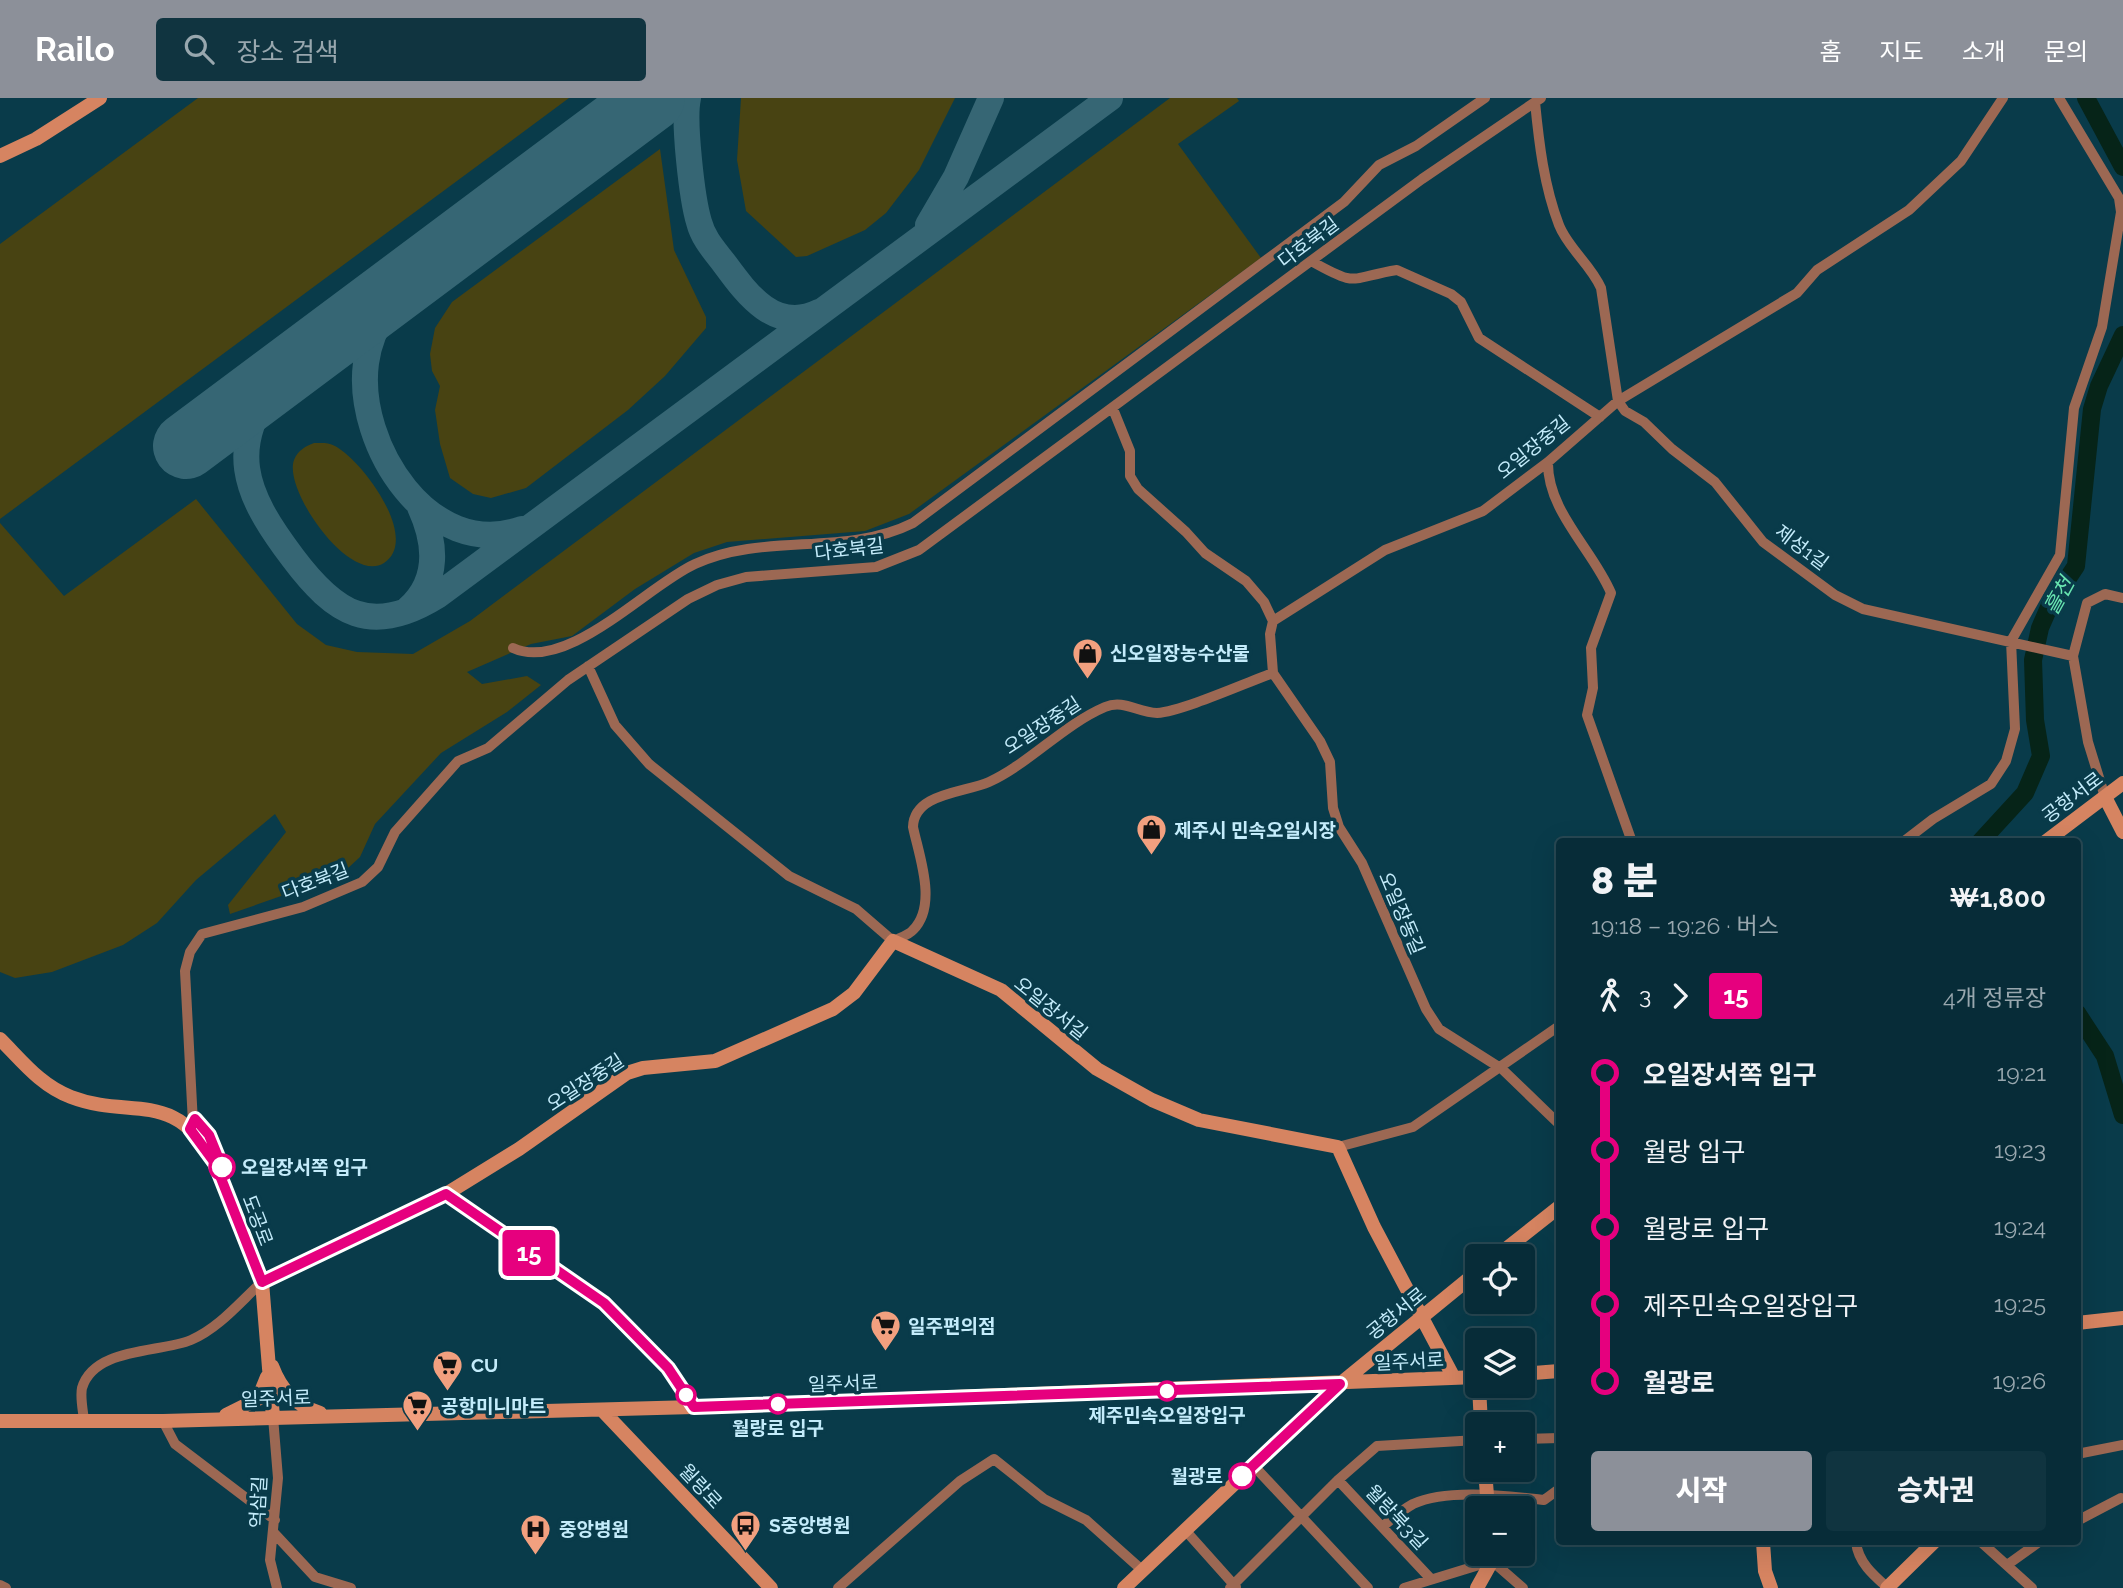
<!DOCTYPE html>
<html lang="ko">
<meta charset="utf-8">
<style>
body{margin:0;font-family:Raleway,"Noto Sans KR",sans-serif;background:#103440;color:#f1f3f6;height:100vh;display:flex;flex-direction:column;font-size:26px;white-space:nowrap}
*{box-sizing:border-box;margin:0}
p{font-size:23px;color:#98a7ae}
.icon{flex:none;width:38px;height:38px;fill:none;stroke:currentColor;stroke-width:2;stroke-linecap:round;stroke-linejoin:round}
.map{position:relative;flex:1;overflow:hidden}
.side{position:absolute;left:1556px;top:740px;width:525px;height:707px;display:flex;flex-direction:column;background:#072c38;border-radius:7px;box-shadow:0 7px 28px #0002,0 0 0 2px #284853}
.side>*{flex:none}
.badge{padding:0 14px;border-radius:5px;font-size:24px;line-height:46px}
.tools{position:absolute;left:1465px;top:1146px;display:grid;gap:14px}
.tools a{display:grid;place-items:center;width:70px;height:70px;border-radius:7px;background:#072c38;box-shadow:0 7px 28px #0002,0 0 0 2px #284853;font-size:35px}
.map>.badge{position:absolute;translate:-50% -50%;box-shadow:0 0 0 4px #fff}
.legs{display:flex;align-items:center;gap:10px;height:77px;padding:0 35px;font-size:23px}
.legs p{margin-inline-start:auto}
.summary{display:flex;align-items:center;justify-content:space-between;height:119px;padding:0 35px}
h1{font-size:38px;font-weight:800;line-height:52px}
.primary-button{display:flex;gap:14px;margin-top:auto;padding:14px 35px}
.primary-button a{flex:1;height:80px;border-radius:7px;background:#8c9099;color:#fff;font-size:28px;font-weight:800;line-height:80px;text-align:center}
.primary-button a+a{background:#103440;color:#f1f3f6}
ul{padding:0 35px;list-style:none}
li{display:flex;align-items:center;gap:24px;height:77px;font-size:26px}
li i{display:grid;place-items:center;width:10px;height:100%;margin:0 9px;background:currentColor}
li i::after{content:'';width:18px;height:18px;margin:-9px;border:5px solid;border-radius:50%;background:#072c38}
li p{margin-inline-start:auto}
li:first-child i{background:linear-gradient(#0000 50%,currentColor 0)}
li:last-child i{background:linear-gradient(currentColor 50%,#0000 0)}
header{display:flex;align-items:center;gap:42px;box-sizing:border-box;height:98px;padding:0 35px;background:#8c9099;color:#fff}
header strong{font-size:33px}
nav{display:flex;gap:38px;margin-inline-start:auto;font-size:24px}
.search{width:490px;height:63px;background:#103440;display:flex;align-items:center;gap:18px;box-sizing:border-box;padding:0 24px;border-radius:7px;color:#98a7ae;font-size:26px}
.map>svg:first-child{display:block}
.green{fill:#484312}
.lines{fill:none;stroke-linecap:round;stroke-linejoin:round}
.river{stroke:#062418;stroke-width:18}
.taxiway{stroke:#366674;stroke-width:26}
.runway{stroke:#366674;stroke-width:66}
.street{stroke:#9c6853;stroke-width:10}
.secondary{stroke:#d68461;stroke-width:14}
.line-1-casing{stroke:#fff;stroke-width:16}
.line-1{stroke:#e6007e;stroke-width:10}
.stop-1-dot{fill:#fff;stroke:#e6007e;stroke-width:3.5}
.labels{text-anchor:middle;stroke-width:7;stroke-linejoin:round;paint-order:stroke}
.street-label{font-size:19px;fill:#c4ecfb;stroke:#093b4a}
.poi-label{font-size:19px;font-weight:bold;fill:#c4ecfb;stroke:#093b4a;text-anchor:start}
.stop-label{font-size:19px;font-weight:bold;fill:#c4ecfb;stroke:#093b4a}
.water-label{font-size:21px;font-style:italic;fill:#69e6b1;stroke:#093b4a}
</style>
<header>
<strong>Railo</strong>
<div class="search"><svg class="icon" aria-label="search" viewBox="0 0 24 24"><circle cx="10" cy="10" r="6"/><path d="M15 15l6 6"/></svg>장소 검색</div>
<nav><a>홈</a><a>지도</a><a>소개</a><a>문의</a></nav>
</header>
<div class="map">
<svg width="2123" height="1490" viewBox="0 0 2123 1490">
<rect width="100%" height="100%" fill="#093b4a"/>
<path class="green" d="M198,0H569L0,421V146Z
M741,0H955L919,72L886,115L865,132L807,158L796,159L746,113L737,62Z
M1170,0H1237L1239,3L1178,46L1261,160L909,416L865,433L727,444L694,455L635,491L572,538L531,546L467,574L482,586L527,578L541,587L507,614L441,655L375,726L360,759L347,771L327,782L230,816L228,807L286,734L275,716L196,782L157,825L123,847L52,874L15,880L0,874V425L64,498L196,401L297,526L326,547L357,554L413,556L470,523Z
M660,51L674,152L706,219V230L665,278L628,312L526,390L491,400L473,396L450,380L440,346L435,312L440,288L432,273L430,256L435,230L452,204Z
M314,345C321,345 328,344 335,348C362,362 421,441 384,465C349,487 283,391 294,362C298,352 306,348 314,345Z"/>
<g class="lines">
<path class="river" d="M2086,0L2123,69
M1980,744L2025,695L2041,658L2035,622L2033,562L2040,530L2050,507L2076,468L2092,311L2099,288L2123,237
M2077,915L2105,958L2123,1017"/>
<path class="taxiway" d="M688,0C683,22 692,101 699,124C703,140 714,152 724,165C746,195 775,236 819,214
M928,127L956,79L991,0
M426,167C397,195 371,224 366,265C355,347 430,464 522,431
M280,278C225,349 243,394 293,460C335,516 371,539 437,498L1110,0
M408,511C440,483 436,444 420,409"/>
<path class="runway" d="M186,348L652,0"/>
<path class="street" d="M1535,4C1539,45 1544,88 1559,127C1568,150 1591,167 1601,190L1618,303L1625,313L1644,324L1672,351L1715,384L1763,444L1835,497L1863,511L2073,558
M1311,163C1359,190 1348,180 1397,172L1451,196L1461,204L1479,240L1600,319
M1113,311L1130,353V378L1138,391L1186,434L1205,455L1246,483L1264,504L1273,523
M1548,364C1547,413 1593,452 1611,495L1591,550L1593,590L1587,617L1632,744
M513,550C567,575 648,487 695,466C764,434 845,459 913,425L1344,104L1379,67L1416,48L1485,0
M588,568L615,627L649,666L789,778L856,811L893,843C899,840 909,837 913,832C938,807 919,758 913,729C914,695 964,695 989,684C1030,665 1063,627 1105,609C1124,601 1138,615 1157,615C1183,613 1245,585 1273,575
M1273,575L1270,536L1273,523L1385,452L1483,413L1548,364L1618,303L1797,195L1817,172L1909,112L1961,63L2003,0
M1273,575L1320,643L1330,664L1333,710L1339,729L1362,765L1426,911L1439,931L1502,971L1559,1026
M2105,699L2088,644L2073,558L2087,505L2105,496L2123,500
M1903,744L1933,721L1991,686L2006,663L2015,631L2011,543L2060,457L2074,310L2102,229L2121,114L2119,100L2059,0
M193,1025L185,873L190,854L202,836L303,809L362,784L378,769L395,734L458,663L488,650L568,582L688,501L717,487L746,479L876,469L919,452L1422,81L1541,0
M1338,1049L1413,1029L1559,928
M446,1096L604,1205L668,1270L694,1309
M273,1319L278,1380L270,1462L277,1490
M84,1322C83,1313 80,1299 82,1290C94,1249 160,1255 191,1242C219,1230 240,1204 262,1184
M163,1323L175,1346L275,1422
M1522,1341L1559,1340
M2077,1356L2123,1347
M1253,1367L1368,1490
M1338,1382L1430,1480
M2077,1423L2121,1400
M1382,1429C1392,1421 1402,1412 1413,1406C1447,1390 1508,1398 1544,1402L1559,1391
M1185,1432L1236,1489
M274,1435L315,1479L351,1490
M1856,1444C1858,1464 1873,1477 1888,1490
M1981,1444L2032,1490
M2007,1467L2039,1444
M0,1487L6,1490
M838,1490L960,1383L994,1361L1044,1401L1086,1422L1142,1472
M1230,1490L1338,1382L1377,1348L1477,1342
M1404,1490L1492,1463L1523,1490"/>
<path class="secondary" d="M0,58L36,41L100,0
M2105,699L2123,734
M2045,744L2123,685
M0,941C22,963 41,988 71,999C131,1022 174,989 215,1065L262,1184L273,1319
M195,1021L213,1047
M1497,1158L1559,1109
M262,1184L446,1096L519,1051L627,975L643,970L715,963L833,911L854,895L893,843L1001,892L1097,971L1152,1002L1199,1022L1338,1049L1374,1129L1454,1280
M2077,1225L2123,1220
M272,1268C281,1292 295,1307 320,1315
M1522,1276L1559,1273
M1479,1288L1481,1326
M602,1312L771,1490
M226,1317L258,1301L267,1279
M0,1323H163L694,1309L1477,1279
M1485,1372L1488,1410
M1763,1444L1765,1473L1771,1490
M1124,1490L1340,1286L1477,1174
M1477,1490L1492,1463L1491,1456
M1887,1490L1934,1444"/>
</g>
<g class="lines">
<defs>
<path id="line-1" d="M222,1069L209,1037L195,1021L190,1031L215,1065L262,1184L446,1096L604,1205L668,1270L694,1309L1340,1286L1242,1378"/>
</defs>
<use href="#line-1" class="line-1-casing"/>
<use href="#line-1" class="line-1"/>
</g>
<defs>
<symbol id="shop-pin" viewBox="-11 -11 22 30"><path d="M0 17L-7.5 6A9.5 9.5 0 1 1 7.5 6Z" fill="#f2a07f" stroke="#093b4a"/><path d="M-5-2.5h2.3a2.7 3.5 0 0 1 5.4 0H5L5.5 6h-11ZM-1.5-2.5h3a1.5 2.3 0 0 0-3 0Z" fill="#111"/></symbol>
<symbol id="supermarket-pin" viewBox="-11 -11 22 30"><path d="M0 17L-7.5 6A9.5 9.5 0 1 1 7.5 6Z" fill="#f2a07f" stroke="#093b4a"/><path d="M-6-5.5h2.5l.6 2H6L4.5 2H-2.5L-4.4-4H-6ZM-1.5 3.2a1.3 1.3 0 1 0 .1 0ZM3 3.2a1.3 1.3 0 1 0 .1 0Z" fill="#111"/></symbol>
<symbol id="bus-pin" viewBox="-11 -11 22 30"><path d="M0 17L-7.5 6A9.5 9.5 0 1 1 7.5 6Z" fill="#f2a07f" stroke="#093b4a"/><path d="M-5-6H5V4H4V6H2V4H-2V6H-4V4H-5ZM-3.5-4V0h7V-4ZM-3.5 1.2v1.5H-2V1.2ZM2 1.2v1.5H3.5V1.2Z" fill="#111"/></symbol>
<symbol id="hospital-pin" viewBox="-11 -11 22 30"><path d="M0 17L-7.5 6A9.5 9.5 0 1 1 7.5 6Z" fill="#f2a07f" stroke="#093b4a"/><path d="M-5-5h3v3.5h4V-5h3V5h-3V1.5h-4V5h-3Z" fill="#111"/></symbol>
</defs>
<g fill-rule="evenodd">
<use href="#shop-pin" x="1070" y="538" width="35" height="47"/>
<use href="#shop-pin" x="1134" y="714" width="35" height="47"/>
<use href="#supermarket-pin" x="868" y="1210" width="35" height="47"/>
<use href="#supermarket-pin" x="430" y="1250" width="35" height="47"/>
<use href="#supermarket-pin" x="400" y="1290" width="35" height="47"/>
<use href="#bus-pin" x="728" y="1410" width="35" height="47"/>
<use href="#hospital-pin" x="518" y="1414" width="35" height="47"/>
</g>
<g class="stop-1-dot">
<circle cx="222" cy="1069" r="12"/>
<circle cx="1167" cy="1293" r="9"/>
<circle cx="686" cy="1297" r="9"/>
<circle cx="778" cy="1306" r="9"/>
<circle cx="1242" cy="1378" r="12"/>
</g>
<g class="labels">
<g class="street-label">
<text transform="translate(1308 144) rotate(-37)" y="7">다호북길</text>
<text transform="translate(1533 349) rotate(-39)" y="7">오일장중길</text>
<text transform="translate(1802 449) rotate(37)" y="7">제성1길</text>
<text transform="translate(849 451) rotate(-7)" y="7">다호북길</text>
<text transform="translate(1042 627) rotate(-33)" y="7">오일장중길</text>
<text transform="translate(2072 699) rotate(-37)" y="7">공항서로</text>
<text transform="translate(315 783) rotate(-21)" y="7">다호북길</text>
<text transform="translate(1402 815) rotate(67)" y="7">오일장동길</text>
<text transform="translate(1051 910) rotate(39)" y="7">오일장서길</text>
<text transform="translate(585 984) rotate(-33)" y="7">오일장중길</text>
<text transform="translate(258 1122) rotate(69)" y="7">도공로</text>
<text transform="translate(1396 1215) rotate(-39)" y="7">공항서로</text>
<text transform="translate(1409 1263) rotate(-3)" y="7">일주서로</text>
<text transform="translate(843 1285) rotate(-2)" y="7">일주서로</text>
<text transform="translate(276 1300) rotate(-2)" y="7">일주서로</text>
<text transform="translate(701 1388) rotate(47)" y="7">월랑로</text>
<text transform="translate(258 1404) rotate(-87)" y="7">억삼길</text>
<text transform="translate(1397 1419) rotate(47)" y="7">월랑북3길</text>
</g>
<g class="poi-label">
<text x="1110" y="562">신오일장농수산물</text>
<text x="1174" y="739">제주시 민속오일시장</text>
<text x="908" y="1235">일주편의점</text>
<text x="471" y="1274">CU</text>
<text x="441" y="1315">공항미니마트</text>
<text x="769" y="1434">S중앙병원</text>
<text x="559" y="1438">중앙병원</text>
</g>
<g class="stop-label">
<text x="241" y="1076" text-anchor="start">오일장서쪽 입구</text>
<text x="1167" y="1324">제주민속오일장입구</text>
<text x="778" y="1337">월랑로 입구</text>
<text x="1223" y="1385" text-anchor="end">월광로</text>
</g>
<g class="water-label">
<text transform="translate(2059 498) rotate(-61)" y="7">흘천</text>
</g>
</g>
</svg>
<div class="tools">
<a><svg class="icon" aria-label="locate" viewBox="0 0 24 24"><circle cx="12" cy="12" r="6"/><path d="M12 2v4M12 18v4M2 12h4M18 12h4"/></svg></a>
<a><svg class="icon" aria-label="layers" viewBox="0 0 24 24"><path d="M12 4l9 5-9 5-9-5zM3 14l9 5 9-5"/></svg></a>
<a>+</a>
<a>−</a>
</div>
<b class="badge" style="left:529px;top:1155px;background:#e6007e;color:#fff">15</b>
<section class="side">
<div class="summary"><div><h1>8 분</h1><p>19:18 – 19:26 · 버스</p></div><b>₩1,800</b></div>
<div class="legs"><svg class="icon" aria-label="walk" viewBox="0 0 24 24"><circle cx="13" cy="4" r="2"/><path d="M13 8l-2 6 4 7M11 14l-3 7M7 12l3-4h3l4 4"/></svg>3<svg class="icon" aria-label="forward" viewBox="0 0 24 24"><path d="M9 5l7 7-7 7"/></svg><b class="badge" style="background:#e6007e;color:#fff">15</b><p>4개 정류장</p></div>
<ul>
<li><i style="color:#e6007e"></i><b>오일장서쪽 입구</b><p>19:21</p></li>
<li><i style="color:#e6007e"></i><span>월랑 입구</span><p>19:23</p></li>
<li><i style="color:#e6007e"></i><span>월랑로 입구</span><p>19:24</p></li>
<li><i style="color:#e6007e"></i><span>제주민속오일장입구</span><p>19:25</p></li>
<li><i style="color:#e6007e"></i><b>월광로</b><p>19:26</p></li>
</ul>
<div class="primary-button"><a>시작</a><a>승차권</a></div>
</section>
</div>
